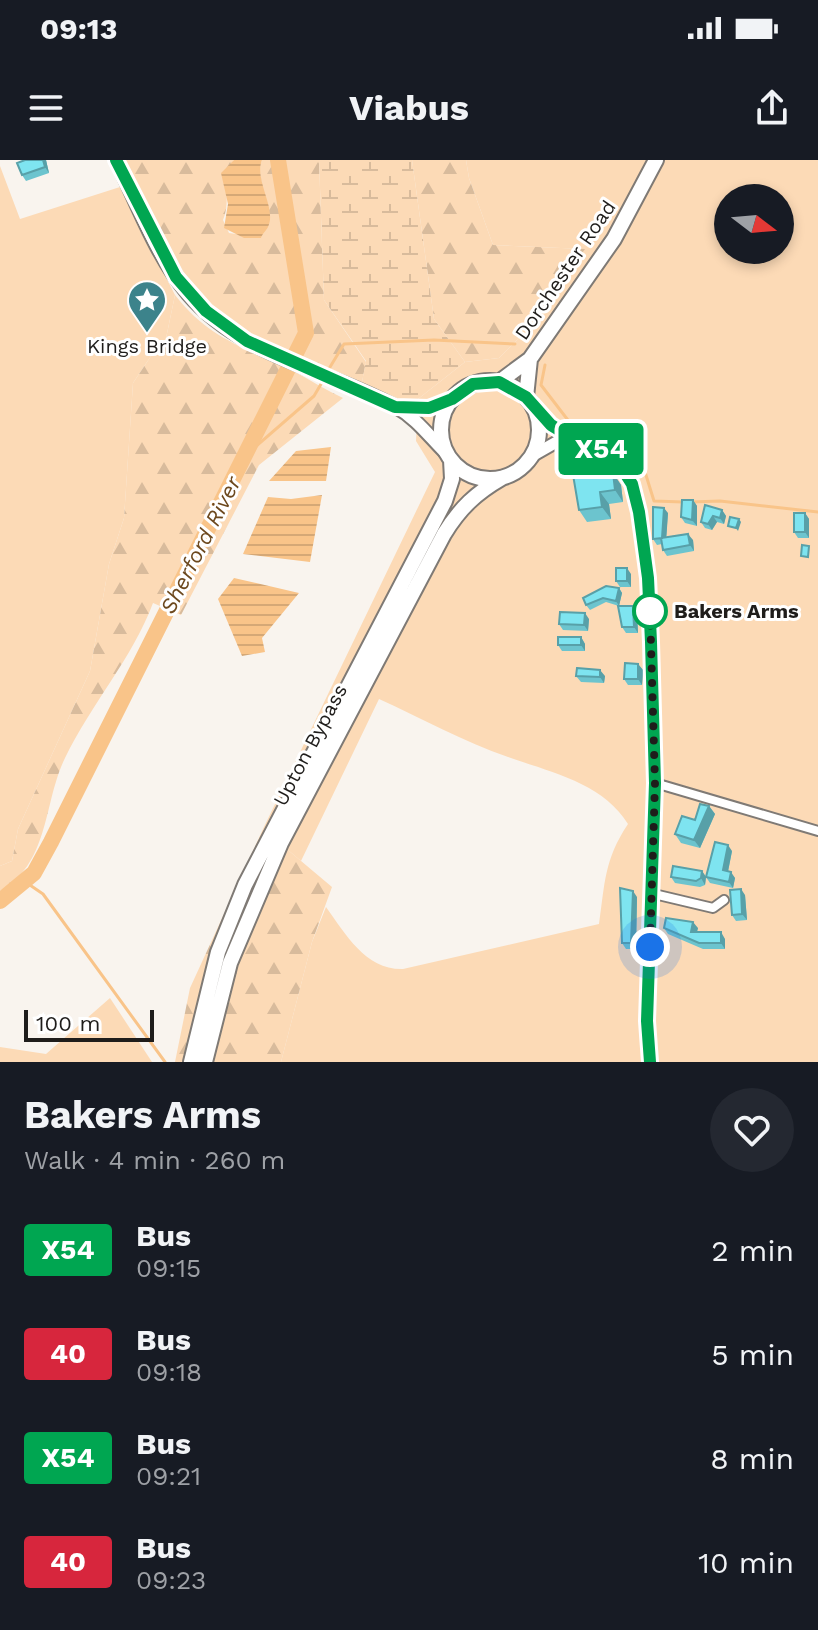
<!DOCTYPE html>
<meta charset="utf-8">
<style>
body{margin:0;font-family:"Work Sans",sans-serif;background:#242831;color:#f1f3f6;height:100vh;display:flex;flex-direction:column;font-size:30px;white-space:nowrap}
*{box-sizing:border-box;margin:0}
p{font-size:26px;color:#9ea1a6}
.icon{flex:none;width:44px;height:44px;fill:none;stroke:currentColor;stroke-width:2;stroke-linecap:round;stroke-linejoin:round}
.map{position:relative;height:902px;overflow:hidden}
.side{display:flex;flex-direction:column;background:#171b24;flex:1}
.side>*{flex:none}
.badge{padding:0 16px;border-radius:6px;font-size:28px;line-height:52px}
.needle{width:52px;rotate:106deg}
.buttons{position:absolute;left:714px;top:24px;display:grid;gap:16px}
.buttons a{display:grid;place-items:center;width:80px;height:80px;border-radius:50%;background:#171b24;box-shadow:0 4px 12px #0003;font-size:40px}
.scale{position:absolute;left:24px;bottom:20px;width:130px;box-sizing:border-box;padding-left:8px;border:4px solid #1f1d1b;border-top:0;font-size:22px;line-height:28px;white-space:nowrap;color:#1f1d1b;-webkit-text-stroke:6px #fff;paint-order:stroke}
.you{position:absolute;width:40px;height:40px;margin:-20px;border:6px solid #fff;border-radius:50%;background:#1a73e8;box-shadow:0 0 0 12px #1a73e833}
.map>.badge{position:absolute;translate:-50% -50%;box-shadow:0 0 0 4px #fff}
.round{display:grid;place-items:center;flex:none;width:84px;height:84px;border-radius:42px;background:#242831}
.summary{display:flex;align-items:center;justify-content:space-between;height:136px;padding:0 24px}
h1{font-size:38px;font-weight:700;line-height:60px}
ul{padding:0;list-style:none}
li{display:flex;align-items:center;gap:24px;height:104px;padding:0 24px}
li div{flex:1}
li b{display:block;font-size:30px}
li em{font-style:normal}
li .badge{min-width:88px;font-weight:700;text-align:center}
.status{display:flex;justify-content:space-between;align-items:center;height:56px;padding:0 40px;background:#171b24;direction:ltr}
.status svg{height:22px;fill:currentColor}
header{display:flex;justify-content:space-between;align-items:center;height:104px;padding:0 24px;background:#171b24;font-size:36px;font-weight:700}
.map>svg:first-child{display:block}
.grass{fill:#fcdab6;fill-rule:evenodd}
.forest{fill:url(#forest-firs)}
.wetland{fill:url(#wetland-marsh)}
.water{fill:url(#water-rules)}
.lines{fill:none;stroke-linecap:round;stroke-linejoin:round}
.stream{stroke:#f9c489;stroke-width:3}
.river{stroke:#f9c489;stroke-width:16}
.street-casing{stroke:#7f7a75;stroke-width:12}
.secondary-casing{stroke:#7f7a75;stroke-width:15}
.primary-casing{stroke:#7f7a75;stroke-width:16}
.highway-casing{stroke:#7f7a75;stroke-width:18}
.street{stroke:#fff;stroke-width:8}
.secondary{stroke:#fff;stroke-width:11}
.primary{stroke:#fff;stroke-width:12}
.highway{stroke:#fff;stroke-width:14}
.wall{fill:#6cc4ce}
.shaded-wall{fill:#58a0a8}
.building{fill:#7ee4f0;stroke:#58a0a8;stroke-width:2}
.line-casing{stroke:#fff;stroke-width:18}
.line{stroke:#00a651;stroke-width:12}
.walk{stroke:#1f1d1b;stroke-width:8;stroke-dasharray:0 14.4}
.stop-dot{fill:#fff;stroke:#00a651;stroke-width:4}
.labels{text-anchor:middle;stroke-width:6;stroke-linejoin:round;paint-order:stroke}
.street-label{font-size:20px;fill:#1f1d1b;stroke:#fff}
.poi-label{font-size:20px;fill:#1f1d1b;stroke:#fff}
.stop-label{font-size:20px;font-weight:bold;fill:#1f1d1b;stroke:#fff;text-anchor:start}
.water-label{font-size:22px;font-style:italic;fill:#6d491e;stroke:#fff}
</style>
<div class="status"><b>09:13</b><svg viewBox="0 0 49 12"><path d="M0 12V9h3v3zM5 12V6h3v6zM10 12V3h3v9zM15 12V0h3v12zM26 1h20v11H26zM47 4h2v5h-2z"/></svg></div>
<header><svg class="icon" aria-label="menu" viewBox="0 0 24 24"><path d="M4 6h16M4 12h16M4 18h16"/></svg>Viabus<svg class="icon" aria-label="share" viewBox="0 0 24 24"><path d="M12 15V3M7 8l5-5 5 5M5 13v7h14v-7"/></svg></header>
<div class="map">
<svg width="818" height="902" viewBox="0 0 818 902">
<defs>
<pattern id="forest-firs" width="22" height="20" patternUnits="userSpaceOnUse" patternTransform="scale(2)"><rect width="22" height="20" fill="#fcdab6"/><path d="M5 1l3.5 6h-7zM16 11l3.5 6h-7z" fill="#d8bb9c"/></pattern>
<pattern id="wetland-marsh" width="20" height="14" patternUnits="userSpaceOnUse" patternTransform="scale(2)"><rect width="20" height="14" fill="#fcdab6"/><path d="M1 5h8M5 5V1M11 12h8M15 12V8" fill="none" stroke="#d8bb9c"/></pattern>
<pattern id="water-rules" width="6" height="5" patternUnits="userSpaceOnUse" patternTransform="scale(2)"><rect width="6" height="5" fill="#f9c489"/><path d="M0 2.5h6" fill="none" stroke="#d5a876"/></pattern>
</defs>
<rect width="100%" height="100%" fill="#f9f4ee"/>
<path class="grass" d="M466,0H818V902H281L312,782L326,747C346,775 366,810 403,809L599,764C605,723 604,700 628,664C603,623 550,612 508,597C464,582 421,558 379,539L301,701L263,669L435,312L416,281L418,239L465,202L499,198L529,168L584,89L493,85L469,18ZM728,38H780V90H728Z
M0,6L20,59L120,27L175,135L165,183L153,193L133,223L124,358L109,404L90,511L18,669L12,701L0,706Z
M110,838L152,902H0V887L46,894Z"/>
<path class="forest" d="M122,0H234C220,20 232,39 223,60L229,73C302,86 250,29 262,0H319L324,140L366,202L361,227C290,197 211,171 170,100C151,69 138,33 122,0Z
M412,0H466L469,18L493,85L585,89L529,168L499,198L465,202L434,159Z
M175,135C210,180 245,187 294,211C310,220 326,230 343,238L259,305L181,455L153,443C132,499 91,544 65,598C43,643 50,703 0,731V706L12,701L18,669L90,511L109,404L124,358L133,223L153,193L165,183Z
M263,669L332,727L312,782L281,902H175L190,828Z"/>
<path class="wetland" d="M319,0H412L434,159L465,202L418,239L407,244L361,227L366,201L324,140Z"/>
<path class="water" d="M234,0H262C254,21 277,48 268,67C266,71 262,74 261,78H244L224,68L228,44L221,13Z
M331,287L326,321H269L296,291Z
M322,335L310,402L243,394L268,337L291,339Z
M234,418L299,433L262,478L265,492L242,496L218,439Z"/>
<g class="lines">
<path class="stream" d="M545,205L541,225L574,268L636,283L654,341L683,342
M327,212L344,184L434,180L515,184
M240,300L314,236L324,219
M691,342L720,341L818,352
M24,721L43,734L165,902"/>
<path class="river" d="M0,741L34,713L51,682L306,173L278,0"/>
<defs>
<path id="street" d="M655,623L818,671
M654,734L713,748L724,740"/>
<path id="secondary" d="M535,249L551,265L574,279L608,292L632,324L639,352L648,418L655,623L647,861L650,902
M532,296L560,280L573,279"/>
<path id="primary" d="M116,0C138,45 156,96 188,134C242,197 327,209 396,247C416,258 429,276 445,292
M395,247L429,248L452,239"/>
<path id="highway" d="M441 270a49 49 0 1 1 98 0a49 49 0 1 1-98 0Z
M499,222L530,199L614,79L656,0
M526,237L530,199
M191,902L218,792L245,725L445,341L452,319L451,300
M205,902L230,803L281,683L444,374C460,348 476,333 502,318"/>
</defs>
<use href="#street" class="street-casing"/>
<use href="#secondary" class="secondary-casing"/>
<use href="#primary" class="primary-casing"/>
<use href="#highway" class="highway-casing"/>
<use href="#street" class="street"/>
<use href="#secondary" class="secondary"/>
<use href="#primary" class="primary"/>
<use href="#highway" class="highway"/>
</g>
<path class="wall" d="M25,0H46L49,13L26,21L22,15Z
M613,313L621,325L623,342L609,344L611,359L587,362L579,350Z
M693,340L697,346V366L685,363L681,357Z
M722,350L726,356L724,364L717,362L712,370L705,368L701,362Z
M668,353L666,377L693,380L694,391L667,396L663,390L662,384L657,385L653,379Z
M805,353L809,359V378H798L794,372Z
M631,414V427H620L616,421Z
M619,428L622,433L619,446L606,442L590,450L586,445Z
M633,446L637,452L638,473H626L622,467Z
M589,459L588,471L563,470L559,464Z
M581,477L585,484V491H562L558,485Z
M638,504L643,510L642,525H628L624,519Z
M576,516H605L604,523L581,522Z
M709,646L715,654L700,688L681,683L675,674L695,660Z
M732,691L728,712L735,718L733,728L710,723L706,717Z
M702,711L706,717L705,725L700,727L675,723L671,717Z
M745,735L747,760L736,761L732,755Z
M637,737L636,789H626L622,783Z
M664,768H698L697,772L725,779V789H703L668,774Z"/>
<path class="shaded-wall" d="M43,0H46L49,13L45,7Z
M613,313L621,325L623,342L615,330Z
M600,332L609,344L611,359L602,347Z
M693,340L697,346V366L692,360Z
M664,348L668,353L666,383L662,378Z
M722,350L726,356L724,364L720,358Z
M805,353L809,359V378L805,372Z
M713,356L717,362L712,370L708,364Z
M739,359L741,362L738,371L736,368Z
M688,374L693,380L694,391L690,385Z
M627,408L631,414V427L627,421Z
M619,428L622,433L619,446L616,441Z
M633,446L637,452L638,473L634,467Z
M585,453L589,459L588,471L584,465Z
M581,477L585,484V491L581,485Z
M638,504L643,510L642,525L638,519Z
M600,510L605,516L604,523L600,517Z
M709,646L715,654L700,688L694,680Z
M728,685L732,691L727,716L723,710Z
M702,711L706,717L705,725L701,718Z
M731,712L735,718L733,728L729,722Z
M741,729L745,735L747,760L742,754Z
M633,731L637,737L636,789L631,783Z
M693,762L698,768L695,778L691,772Z
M721,772L725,779V789L721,783Z"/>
<path class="building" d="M25,0H43L45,7L22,15L17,3Z
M602,306L613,313L615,330L600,332L602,347L579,350L572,309Z
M682,340H693L692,360L681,357Z
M705,345L722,350L720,358L713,356L708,364L701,362Z
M653,347L664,348L662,378L653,379Z
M794,353H805V372H794Z
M730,357L739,359L736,368L728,366Z
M688,374L690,385L663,390L661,378Z
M802,385L809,386L808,397L801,396Z
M616,408H627V421H616Z
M606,426L619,428L616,441L603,438L586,445L583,438Z
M618,446H633L634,467H622Z
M560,452L585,453L584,465L559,464Z
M558,477H581V485H558Z
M625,503L638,504V519H624Z
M577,508L600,510V517L576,516Z
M700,644L709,646L694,680L675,674L682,656L695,660Z
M715,682L728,685L723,710L731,712L729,722L706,717Z
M673,706L702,711L701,718L696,721L671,717Z
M620,728L633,731L631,783H622Z
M741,729L742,754L732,755L730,730Z
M666,758L693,762L691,772H721V783H699L664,768Z"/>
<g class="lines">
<defs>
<path id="line" d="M116,0L176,117L206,151L247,181L395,247L429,248L452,239L473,224L499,222L526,237L551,265L574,279L608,292L623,310L632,324L639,352L648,418L651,482L655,623L647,861L650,902"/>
</defs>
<use href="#line" class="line-casing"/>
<use href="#line" class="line"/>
<path class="walk" d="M650,451L655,623L650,787"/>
</g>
<defs>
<symbol id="sight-pin" viewBox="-11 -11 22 30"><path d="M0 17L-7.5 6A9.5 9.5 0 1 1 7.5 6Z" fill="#3c838b" stroke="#fff"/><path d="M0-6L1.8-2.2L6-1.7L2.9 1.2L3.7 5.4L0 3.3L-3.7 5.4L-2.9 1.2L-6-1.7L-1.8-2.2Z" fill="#fff"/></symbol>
</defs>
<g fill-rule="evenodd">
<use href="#sight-pin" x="125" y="118" width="44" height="60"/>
</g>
<circle class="stop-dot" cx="650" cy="451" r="16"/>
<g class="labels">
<g class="street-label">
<text transform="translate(565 110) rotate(-56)" y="7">Dorchester Road</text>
<text transform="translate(310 585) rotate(-62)" y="7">Upton Bypass</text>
</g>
<g class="poi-label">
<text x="147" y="193">Kings Bridge</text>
</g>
<g class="stop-label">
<text x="674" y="458">Bakers Arms</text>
</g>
<g class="water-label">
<text transform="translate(200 385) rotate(-63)" y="8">Sherford River</text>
</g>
</g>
</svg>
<div class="buttons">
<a><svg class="needle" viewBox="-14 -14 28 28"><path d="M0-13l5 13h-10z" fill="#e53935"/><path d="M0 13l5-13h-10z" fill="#9ea1a6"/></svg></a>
</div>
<div class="scale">100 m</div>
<div class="you" style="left:650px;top:787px"></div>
<b class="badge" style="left:601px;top:289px;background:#00a651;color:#fff">X54</b>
</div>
<section class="side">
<div class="summary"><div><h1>Bakers Arms</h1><p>Walk · 4 min · 260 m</p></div><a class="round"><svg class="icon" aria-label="heart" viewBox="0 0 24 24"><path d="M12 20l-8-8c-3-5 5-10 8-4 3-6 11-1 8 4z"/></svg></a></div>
<ul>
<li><span class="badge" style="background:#00a651;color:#fff">X54</span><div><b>Bus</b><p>09:15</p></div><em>2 min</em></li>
<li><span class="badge" style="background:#d7263d;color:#fff">40</span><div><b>Bus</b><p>09:18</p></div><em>5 min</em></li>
<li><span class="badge" style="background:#00a651;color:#fff">X54</span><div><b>Bus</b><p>09:21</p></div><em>8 min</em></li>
<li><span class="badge" style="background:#d7263d;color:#fff">40</span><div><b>Bus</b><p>09:23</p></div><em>10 min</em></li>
</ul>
</section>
